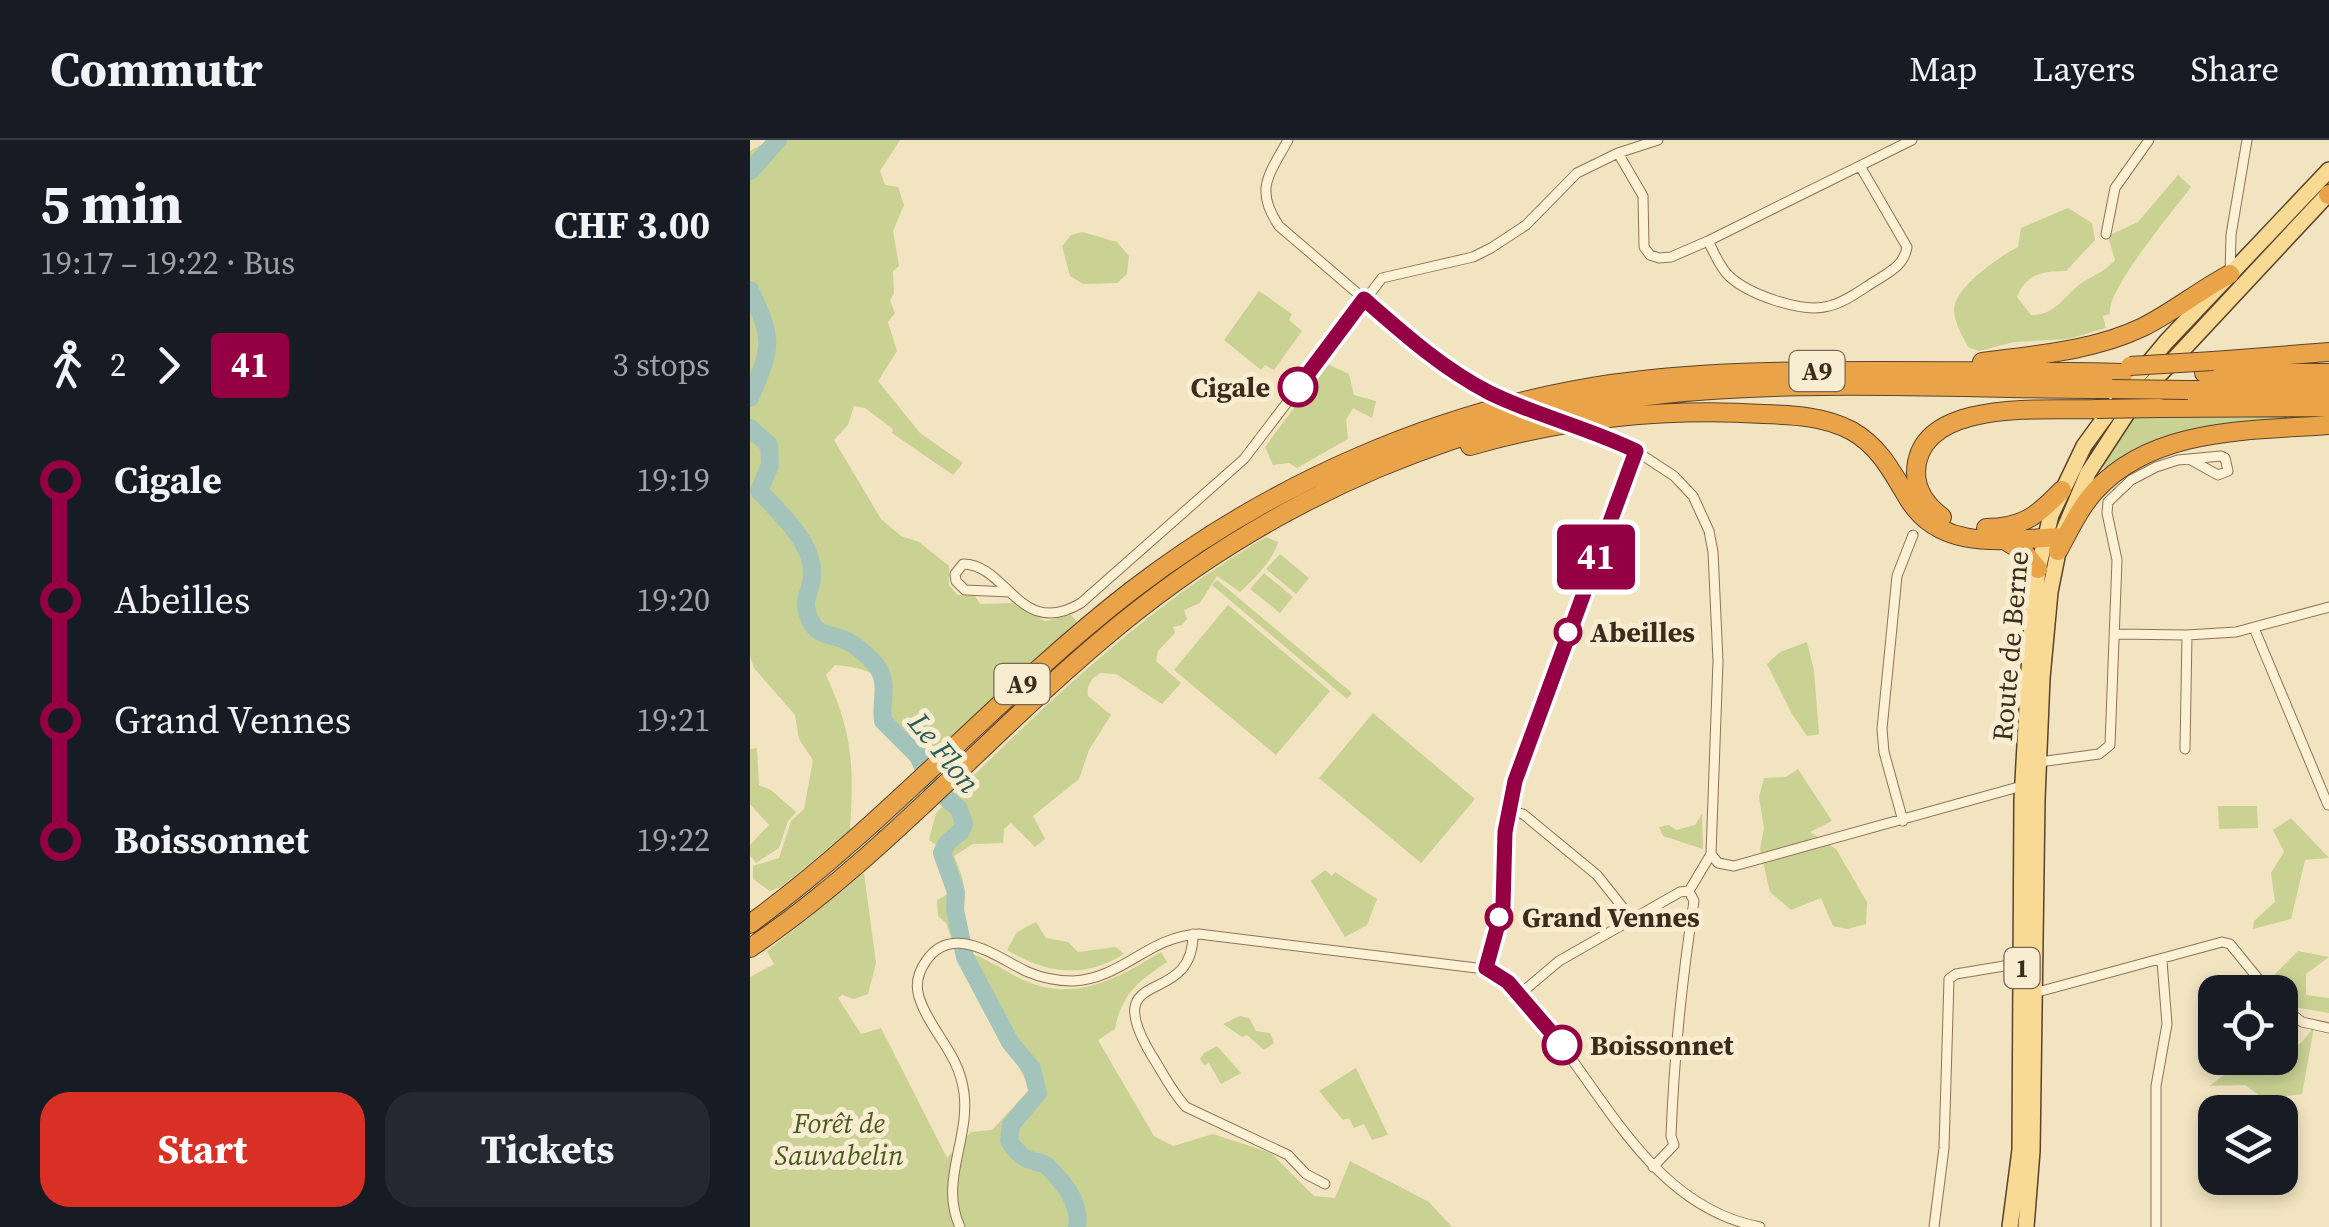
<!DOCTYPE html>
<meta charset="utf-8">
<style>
body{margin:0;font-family:"Source Serif 4",serif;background:#242831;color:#f1f3f6;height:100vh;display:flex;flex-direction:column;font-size:38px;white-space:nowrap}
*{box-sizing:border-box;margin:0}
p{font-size:32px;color:#9ea1a6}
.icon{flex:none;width:55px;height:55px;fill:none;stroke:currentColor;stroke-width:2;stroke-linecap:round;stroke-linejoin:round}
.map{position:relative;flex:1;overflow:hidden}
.drawer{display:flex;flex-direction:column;background:#171b24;width:750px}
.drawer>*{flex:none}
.badge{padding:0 20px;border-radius:8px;font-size:35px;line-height:65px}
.tools{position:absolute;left:1448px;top:835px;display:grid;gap:20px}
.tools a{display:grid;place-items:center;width:100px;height:100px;border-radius:20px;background:#171b24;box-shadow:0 5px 15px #0003;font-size:50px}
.map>.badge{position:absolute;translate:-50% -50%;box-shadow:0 0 0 5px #fff}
.legs{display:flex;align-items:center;gap:15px;height:110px;padding:0 40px;font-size:32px}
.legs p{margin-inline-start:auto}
.summary{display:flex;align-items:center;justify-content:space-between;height:170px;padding:0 40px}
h1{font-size:55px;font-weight:700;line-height:75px}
.primary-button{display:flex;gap:20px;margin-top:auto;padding:20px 40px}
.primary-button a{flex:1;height:115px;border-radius:30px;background:#d93025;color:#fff;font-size:40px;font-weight:700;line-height:115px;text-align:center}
.primary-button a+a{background:#242831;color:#f1f3f6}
ul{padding:0 40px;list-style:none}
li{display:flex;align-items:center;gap:35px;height:120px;font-size:38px}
li i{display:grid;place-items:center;width:15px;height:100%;margin:0 12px;background:currentColor}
li i::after{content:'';width:25px;height:25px;margin:-12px;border:8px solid;border-radius:50%;background:#171b24}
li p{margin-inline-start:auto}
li:first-child i{background:linear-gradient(#0000 50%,currentColor 0)}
li:last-child i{background:linear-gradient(currentColor 50%,#0000 0)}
header{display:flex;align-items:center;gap:60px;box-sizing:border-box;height:140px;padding:0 50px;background:#171b24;border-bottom:2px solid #363941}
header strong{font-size:48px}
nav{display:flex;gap:55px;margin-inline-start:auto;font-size:35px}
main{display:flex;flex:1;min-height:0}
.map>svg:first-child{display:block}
.green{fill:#c9d193}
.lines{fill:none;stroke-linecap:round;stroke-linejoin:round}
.river{stroke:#a4c4bb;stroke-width:18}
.street-casing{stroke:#8d7456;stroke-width:11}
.primary-casing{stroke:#5a422b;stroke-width:18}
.highway-casing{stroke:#5a422b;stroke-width:20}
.street{stroke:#fcf0d5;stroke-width:9}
.primary{stroke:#f9da95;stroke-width:15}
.highway{stroke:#e9a449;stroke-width:18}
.highway-bridge-casing{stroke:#5a422b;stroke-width:20;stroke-linecap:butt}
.highway-bridge{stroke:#e9a449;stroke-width:18}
.line-1-casing{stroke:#fff;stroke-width:22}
.line-1{stroke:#940043;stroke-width:15}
.stop-1-dot{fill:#fff;stroke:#940043;stroke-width:5}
.labels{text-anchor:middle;stroke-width:10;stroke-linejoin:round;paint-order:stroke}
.shield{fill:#f9edd1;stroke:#746652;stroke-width:2.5}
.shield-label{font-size:25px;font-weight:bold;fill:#3b2c1c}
.stop-label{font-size:28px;font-weight:bold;fill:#3b2c1c;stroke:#f9edd1;text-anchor:start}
.street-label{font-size:28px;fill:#3b2c1c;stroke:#f9edd1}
.park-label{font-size:28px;font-style:italic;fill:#4b5a21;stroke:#f9edd1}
.water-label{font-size:30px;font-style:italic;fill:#2a5d5a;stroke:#f9edd1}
</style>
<header>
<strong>Commutr</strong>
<nav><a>Map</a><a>Layers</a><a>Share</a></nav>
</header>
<main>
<section class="drawer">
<div class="summary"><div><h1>5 min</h1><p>19:17 – 19:22 · Bus</p></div><b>CHF 3.00</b></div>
<div class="legs"><svg class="icon" aria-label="walk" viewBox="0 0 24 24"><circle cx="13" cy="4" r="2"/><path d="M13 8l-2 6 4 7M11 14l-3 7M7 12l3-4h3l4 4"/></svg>2<svg class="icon" aria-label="forward" viewBox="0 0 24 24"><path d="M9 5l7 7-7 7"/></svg><b class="badge" style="background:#940043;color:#fff">41</b><p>3 stops</p></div>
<ul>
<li><i style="color:#940043"></i><b>Cigale</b><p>19:19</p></li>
<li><i style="color:#940043"></i><span>Abeilles</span><p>19:20</p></li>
<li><i style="color:#940043"></i><span>Grand Vennes</span><p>19:21</p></li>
<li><i style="color:#940043"></i><b>Boissonnet</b><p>19:22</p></li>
</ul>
<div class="primary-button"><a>Start</a><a>Tickets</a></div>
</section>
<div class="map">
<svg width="1579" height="1087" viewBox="0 0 1579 1087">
<rect width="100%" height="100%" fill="#f2e4c1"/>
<path class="green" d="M20,0H150L130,31L135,45L148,47L154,65L143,91L149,126L143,131L144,154L140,160L145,173L138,182L147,211L128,241L170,293L213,323L203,335L142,293L143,289L115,268L104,266L98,285L84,300L131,379L151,396L169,402L199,426V445L207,455L225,456L230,464L263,463L295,481L321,475L327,482L169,627C161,618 147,608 142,596C125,551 151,531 85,525L76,535C103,594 104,626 100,690L31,747L20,751L3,739V726L29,718L41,681L54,669L63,620L49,599L45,575L4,528L0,516V11Z
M1428,35L1441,47C1424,70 1356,150 1360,174L1353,176L1356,188L1318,199L1264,202L1229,211L1218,207C1212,195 1204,182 1204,169C1205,147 1250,116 1268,107L1271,88L1318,68L1342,83L1345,100L1316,131C1292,131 1276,134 1267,157L1281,175C1306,176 1315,154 1333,142C1346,134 1354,132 1365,120L1358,96L1388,82Z
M332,92L367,102L379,116L377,134L367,143L333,144L320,136L312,106L321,95Z
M509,151L542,174L539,180L552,191L524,230L515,225L511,230L474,200Z
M577,224L599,234L604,255L626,261L622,278L603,268L596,280L598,299L547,328L539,323L523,325L515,307Z
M1579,275V281L1464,291L1359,333L1353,326L1385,276Z
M516,397L528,402C524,419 503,440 490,452L467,436L450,463L434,470L437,479L432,485L423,487L425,493L408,511L406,521L431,543L412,564L366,534L351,533C342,537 336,546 338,556L361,575L339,610L329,639L283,676L295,699L285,707L261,683L254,689L253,703L223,704L204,716C213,737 217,749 213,773C211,784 207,784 207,795L201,797L196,783L188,776L187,760L196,755L199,745L183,711L186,705L179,700L186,673C288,571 391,470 516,397Z
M530,414L559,438L546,454L516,429Z
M514,433L543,457L530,473L500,449Z
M467,440L602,553L597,559L462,445Z
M478,465L580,551L526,615L424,530Z
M1057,502L1064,531L1069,594L1057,596L1042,574L1017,524L1030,512Z
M623,573L725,659L671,723L569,638Z
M7,608L9,645L21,650L46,672L38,681L29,708L6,723L0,715V705L19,685L0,664V609Z
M1048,629L1082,681L1060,692L1086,709L1117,762L1116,784L1097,789L1083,786L1071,758L1041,770L1020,752L1010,709L1014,688L1009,657L1014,638L1036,637Z
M1468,666H1507L1508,688L1469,689Z
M952,674L953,709L913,696L909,687L919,685L926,690L945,685Z
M1541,678L1579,718L1555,720L1541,779L1503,789L1504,781L1525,762L1521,733L1534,712L1523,690Z
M575,730L582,736L585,732L627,759L617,785L595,797L561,741Z
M114,733L126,823L118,854L104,859L92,855L88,858L111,894L131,888L197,1018L221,992L242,990L280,949L211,814L214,811C234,817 252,829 271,839C324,864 366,839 411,812L417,822C388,842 372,853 365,889L348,900L404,996L423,1006L463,994L521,1013L564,1056L585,1058L600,1021L679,1062L702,1087H0V837L24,824L17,811Z
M286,782L296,798L318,802L328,812L366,807L374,814C333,839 298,834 257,810L267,792Z
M1548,811L1579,817L1556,834V855L1579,858V873L1544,867L1522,837Z
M490,876L499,878L506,891L520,893L524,903L514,910L497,895L492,897L473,884Z
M1564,887L1552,954L1514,959L1495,945L1459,946L1481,930L1486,918H1502L1512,924L1530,918V914L1551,903Z
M467,906L491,933L471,944L459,923L454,925L450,919L454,913Z
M606,928L638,995L622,1000L614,984L604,988L599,978L593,980L569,951Z"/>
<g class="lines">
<path class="river" d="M0,31L28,0
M0,150C24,201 22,206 0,258
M0,288L19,305L20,325L9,351C29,372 64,403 62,435C62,454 50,456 60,480C68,498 86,494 99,502C107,506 123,520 128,528C139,545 130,564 133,581L168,616L181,644L209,669L214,684L211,691L197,703L192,713L206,752L205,770L215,817L260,902L282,929L288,953L261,985L259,1001C264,1008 269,1015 277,1019C284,1022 294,1022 300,1029C315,1044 331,1064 327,1087"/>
<defs>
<path id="street" d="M538,0C519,35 504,49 529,86L676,212L743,255
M868,13L893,56L894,107L900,115L909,118L921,117L958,101L1162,0
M1356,94L1365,48L1399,0
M958,101C964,112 969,126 978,135C997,154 1053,174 1079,166C1096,162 1112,149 1127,140C1141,131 1154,125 1157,107L1110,26
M1480,134L1481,95L1497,0
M838,292L886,311L924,336L943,356L959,391L963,412L968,521L961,714L939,751L944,761C932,839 924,917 921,996L924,1005L903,1027
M260,452L215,450L206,441L205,434L213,424C257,424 270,500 331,463L494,319L632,138L723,117L741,108L776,85L827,33L868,13L908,0
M1504,488L1578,665
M1366,494L1437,495L1486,492L1579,467
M1435,609L1437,495
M1289,622L1349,614L1360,605L1367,420L1357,373L1358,362L1381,340L1406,327L1428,320L1471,316L1475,318L1478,331L1468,335L1441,320
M757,670L773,674L847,735L882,779
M1153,681L1134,612L1132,589L1147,436L1163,395
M961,714L968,723L984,726L1272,646
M443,794C443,871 346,822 402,916C413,933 422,952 436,967L538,1015L556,1034L575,1044
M736,828L753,766L755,691L765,641L886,311
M1284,853L1472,802L1480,804L1519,852
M770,854L809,821L930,752L939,751
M1530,865L1552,882L1579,888
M210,1087C189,1042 220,999 214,953C209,912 180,892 169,857C165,844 169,831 176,821C203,781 249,819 278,832C292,838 308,841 323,841C372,839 399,796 449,794L743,830C763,842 777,862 792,880C855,956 903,1067 1010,1087
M1184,1087L1194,1008L1199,839L1206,834L1272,823
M1406,1087V946L1417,884L1412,821"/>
<path id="primary" d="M1260,1087L1270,1010L1272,660L1281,494L1288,429L1301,375L1334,306L1366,262L1416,202L1579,30
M1276,1087L1282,1011L1287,659L1292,538L1300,452L1311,397L1338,333L1385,261L1579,53"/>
<path id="highway" d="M1578,55L1579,54
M1463,221L1579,212
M1232,222C1285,215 1343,211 1393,187C1423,172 1450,150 1480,134
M1454,233H1579
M1438,250H1579
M1410,268L1579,267
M720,306C814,279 915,268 1013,274C1042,275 1075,276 1102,291C1130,307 1142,332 1159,360C1192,413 1258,399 1311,397
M1192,377C1177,366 1166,351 1166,332C1168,257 1297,271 1347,269
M1236,388C1273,388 1288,375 1312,350
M1254,400L1274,412L1288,429
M1308,411C1319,391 1329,369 1345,351C1404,287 1499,291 1579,285
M0,784C137,684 247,555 381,451C520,344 687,270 861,244C949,231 1037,231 1125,231C1208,231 1291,231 1374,233
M0,808C137,715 245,586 373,482C528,356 714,275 914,254C1059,239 1215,249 1362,249"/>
</defs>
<use href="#street" class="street-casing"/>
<use href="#primary" class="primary-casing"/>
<use href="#highway" class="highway-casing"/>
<use href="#street" class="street"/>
<use href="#primary" class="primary"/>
<use href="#highway" class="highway"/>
<defs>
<path id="highway-bridge" d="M1380,226L1463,221
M1362,249L1438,250
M1347,269L1410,268"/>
</defs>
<use href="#highway-bridge" class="highway-bridge-casing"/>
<use href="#highway-bridge" class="highway-bridge"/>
</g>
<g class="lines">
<defs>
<path id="line-1" d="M548,247L614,159C654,194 693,229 740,253C787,276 839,288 886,311L765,641L755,692L753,766L736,828L758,842L812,905"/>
</defs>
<use href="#line-1" class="line-1-casing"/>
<use href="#line-1" class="line-1"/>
</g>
<g class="stop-1-dot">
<circle cx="548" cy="247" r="18"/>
<circle cx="818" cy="492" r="12"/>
<circle cx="749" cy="777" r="12"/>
<circle cx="812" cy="905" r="18"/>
</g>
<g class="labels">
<g class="shield">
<rect x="1039.5" y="211" width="55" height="40" rx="8"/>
<rect x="244.5" y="524" width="55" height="40" rx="8"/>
<rect x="1254.5" y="808" width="35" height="40" rx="8"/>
</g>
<g class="shield-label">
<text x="1067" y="240">A9</text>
<text x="272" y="553">A9</text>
<text x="1272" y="837">1</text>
</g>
<g class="stop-label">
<text x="520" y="257" text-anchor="end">Cigale</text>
<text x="840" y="502">Abeilles</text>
<text x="772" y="787">Grand Vennes</text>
<text x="840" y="915">Boissonnet</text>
</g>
<g class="street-label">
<text transform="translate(1260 506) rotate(-85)" y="10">Route de Berne</text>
</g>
<g class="park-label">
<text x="89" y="993">Forêt de<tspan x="89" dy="32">Sauvabelin</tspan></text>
</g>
<g class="water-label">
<text transform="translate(194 613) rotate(51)" y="10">Le Flon</text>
</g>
</g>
</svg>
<div class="tools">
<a><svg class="icon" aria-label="locate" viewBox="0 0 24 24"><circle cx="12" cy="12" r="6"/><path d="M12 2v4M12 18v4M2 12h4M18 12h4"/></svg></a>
<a><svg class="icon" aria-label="layers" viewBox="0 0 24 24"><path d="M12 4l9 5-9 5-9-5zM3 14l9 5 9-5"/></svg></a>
</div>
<b class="badge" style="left:846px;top:417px;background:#940043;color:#fff">41</b>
</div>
</main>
